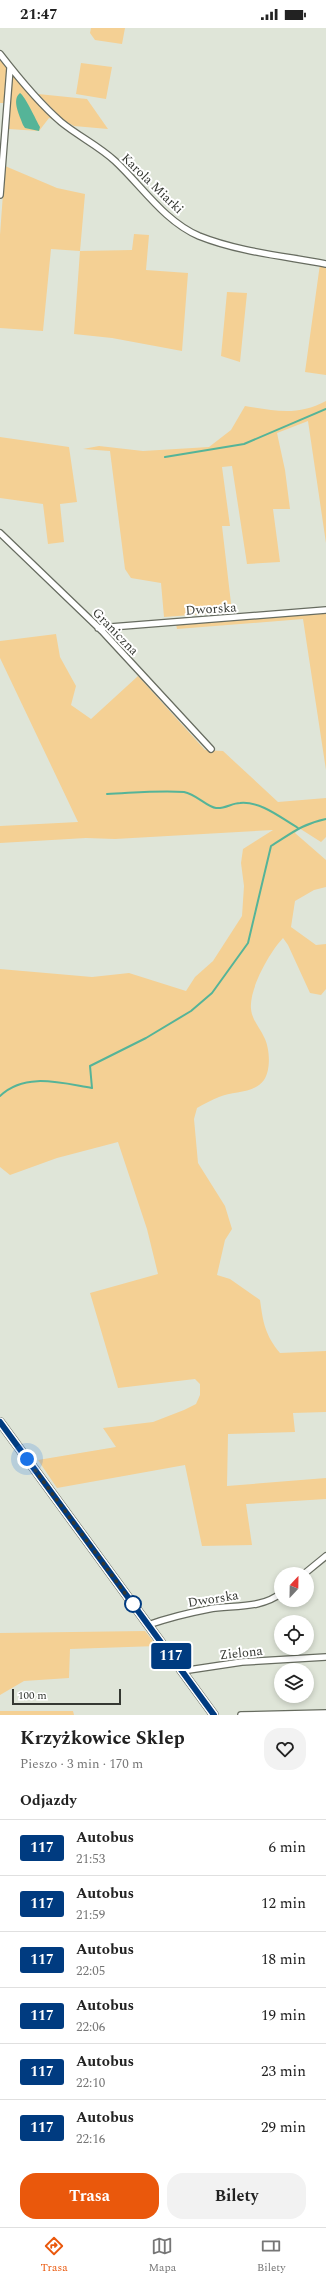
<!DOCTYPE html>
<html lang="pl">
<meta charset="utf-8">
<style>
body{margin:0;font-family:Spectral,serif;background:#f2f2f2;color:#222;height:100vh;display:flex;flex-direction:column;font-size:15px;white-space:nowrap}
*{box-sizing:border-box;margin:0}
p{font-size:13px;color:#767676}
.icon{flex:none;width:22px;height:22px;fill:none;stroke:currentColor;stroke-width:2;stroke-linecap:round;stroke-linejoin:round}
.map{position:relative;height:1687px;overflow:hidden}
.panel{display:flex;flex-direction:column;background:#fff;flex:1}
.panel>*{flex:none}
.badge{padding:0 8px;border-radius:3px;font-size:14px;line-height:26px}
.needle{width:26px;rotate:22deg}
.tools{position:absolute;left:274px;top:1539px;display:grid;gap:8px}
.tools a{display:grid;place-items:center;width:40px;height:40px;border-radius:50%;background:#fff;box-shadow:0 2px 6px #0003;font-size:20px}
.scale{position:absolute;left:12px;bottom:10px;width:109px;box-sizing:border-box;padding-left:4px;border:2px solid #353832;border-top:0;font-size:11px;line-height:14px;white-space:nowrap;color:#353832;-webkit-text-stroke:3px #fff;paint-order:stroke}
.you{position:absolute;width:20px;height:20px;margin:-10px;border:3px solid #fff;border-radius:50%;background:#1a73e8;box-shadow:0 0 0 6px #1a73e833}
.map>.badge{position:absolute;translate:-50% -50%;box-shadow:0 0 0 2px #fff}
h2{padding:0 20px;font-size:15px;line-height:36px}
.round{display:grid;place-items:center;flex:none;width:42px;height:42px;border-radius:16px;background:#f2f2f2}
.head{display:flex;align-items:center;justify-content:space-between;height:68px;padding:0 20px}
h1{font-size:19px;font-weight:700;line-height:30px}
.button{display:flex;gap:8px;margin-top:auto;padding:8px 20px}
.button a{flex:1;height:46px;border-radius:16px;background:#ea580c;color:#fff;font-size:16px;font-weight:700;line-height:46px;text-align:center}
.button a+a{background:#f2f2f2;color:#222}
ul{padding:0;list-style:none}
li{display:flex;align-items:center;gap:12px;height:56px;padding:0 20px;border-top:1px solid #e0e0e0}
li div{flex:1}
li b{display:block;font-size:15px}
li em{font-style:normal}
li .badge{min-width:44px;font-weight:700;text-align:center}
.status{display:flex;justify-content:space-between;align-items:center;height:28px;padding:0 20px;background:#fff;direction:ltr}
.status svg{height:11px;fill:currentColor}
.dock{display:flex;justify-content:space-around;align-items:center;height:56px;border-top:1px solid #e0e0e0;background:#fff;font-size:11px;color:#767676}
.dock a{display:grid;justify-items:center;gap:2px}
.dock .selected{color:#ea580c}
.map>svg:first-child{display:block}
.green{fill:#f4d094}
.water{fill:#55b498}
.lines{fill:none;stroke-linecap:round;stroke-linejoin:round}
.stream{stroke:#55b498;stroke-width:2}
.street-casing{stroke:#676c60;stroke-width:8}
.secondary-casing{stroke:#676c60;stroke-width:10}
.street{stroke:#fff;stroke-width:5.5}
.secondary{stroke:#fff;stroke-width:8}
.line-casing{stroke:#fff;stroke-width:9}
.line{stroke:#003b80;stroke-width:6}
.walk{stroke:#353832;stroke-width:4;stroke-dasharray:0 7.2}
.stop-dot{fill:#fff;stroke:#003b80;stroke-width:2}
.labels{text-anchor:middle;stroke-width:4;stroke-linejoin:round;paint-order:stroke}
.street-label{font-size:13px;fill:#353832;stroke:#fff}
</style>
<div class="status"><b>21:47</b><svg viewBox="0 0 49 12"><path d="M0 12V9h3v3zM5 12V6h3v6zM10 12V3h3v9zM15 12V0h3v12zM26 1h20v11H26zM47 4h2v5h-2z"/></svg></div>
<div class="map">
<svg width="326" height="1687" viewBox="0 0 326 1687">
<rect width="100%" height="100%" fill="#dfe5d8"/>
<path class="green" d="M91,0H125L122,16L95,12L90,5Z
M0,31L7,41L4,75H0Z
M81,35L112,39L106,71L76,66Z
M12,46L54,91L49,90L39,103L9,101Z
M38,66L87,71L108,101L74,98L62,91Z
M5,138L57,160L85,166L80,223L132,222L134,206L149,207L146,242L188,245L182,323L112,310L74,306L80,223L51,221L43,303L0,300V207Z
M320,236L326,238V347L305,344Z
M227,264L247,265L240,334L221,328Z
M326,373V515L308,393L277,405L285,442L290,481H273L280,534L247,536L232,438L222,439L230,498H222L232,584L164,589L161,555L131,550L125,541L110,423L83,421L99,418L143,423L209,419L231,402L245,378C276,383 298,388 326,373Z
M0,409L69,419L77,474L60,476L64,514L48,516L43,476L0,470Z
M326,585V742L303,591L177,601L176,596Z
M56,606L60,629L76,658L71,677L91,691L138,648L205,722L223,723L278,774L326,770V809L321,814L299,800L295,805L326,832V859L314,862L295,873L291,899L316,917L326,916V961L321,967L310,965L288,917L283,910C269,925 249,961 251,981C252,992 260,1000 264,1009C270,1020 271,1042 264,1052C254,1066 233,1063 219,1069C211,1072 204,1076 197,1080L194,1091L198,1135L225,1178L232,1201L225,1212L217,1247L230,1251L260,1272C263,1294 265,1307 280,1325L326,1323V1384L293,1385L295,1404L228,1406L227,1458L326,1450V1471L246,1476L252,1517L202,1518L185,1437L57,1460L38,1432L116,1419L103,1400L153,1394L184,1382L196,1376L200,1367V1356L195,1351L118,1360L90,1265L158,1246L147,1201L118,1114L57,1130L10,1147L0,1139V941L92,949L129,945L186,963L195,949L213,933L242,888L244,858L241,835L243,821L273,802L115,811L86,810L0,815V798L78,794L0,630V613Z
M145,1603L157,1618L70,1621L69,1650L24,1653L0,1667V1605Z
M0,1683H73L74,1687H0Z"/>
<path class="water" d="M20,65C25,68 36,92 40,99L39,103L25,100L23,97C20,88 11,72 20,65Z"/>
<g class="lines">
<path class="stream" d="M165,429L244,416L326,381
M107,766C132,765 159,762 184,764C196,766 207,779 216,780C225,781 232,775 240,775C261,773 281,790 298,800
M0,1068C25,1044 61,1055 92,1060L90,1038L146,1010L191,983L212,965L248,915L271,818C292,805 302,796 326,791"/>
<defs>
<path id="street" d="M0,26C17,48 40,76 61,94C78,108 99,118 115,133C142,158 164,193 199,208C239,224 284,228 326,236
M0,167L10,40
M0,505L102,603L211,721
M98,600L326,582
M304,1546L326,1528
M148,1597C168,1590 188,1585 209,1581C232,1577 262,1581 281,1565
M182,1643L242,1634L326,1629
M241,1687L326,1685"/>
<path id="secondary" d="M0,1394L214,1687"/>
</defs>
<use href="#street" class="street-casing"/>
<use href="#secondary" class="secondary-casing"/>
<use href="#street" class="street"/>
<use href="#secondary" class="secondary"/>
</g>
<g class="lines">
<defs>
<path id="line" d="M0,1394L214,1687"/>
</defs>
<use href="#line" class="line-casing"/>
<use href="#line" class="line"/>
<path class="walk" d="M27,1431L135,1579L133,1576"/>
</g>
<circle class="stop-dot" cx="133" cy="1576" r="8"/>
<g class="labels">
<g class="street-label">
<text transform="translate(153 155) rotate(44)" y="5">Karola Miarki</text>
<text transform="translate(211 580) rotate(-4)" y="5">Dworska</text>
<text transform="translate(116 603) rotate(46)" y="5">Graniczna</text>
<text transform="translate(213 1570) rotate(-9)" y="5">Dworska</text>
<text transform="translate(241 1624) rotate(-6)" y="5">Zielona</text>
</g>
</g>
</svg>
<div class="tools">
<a><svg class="needle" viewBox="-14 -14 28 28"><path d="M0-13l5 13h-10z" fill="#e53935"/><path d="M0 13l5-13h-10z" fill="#767676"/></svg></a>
<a><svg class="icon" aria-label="locate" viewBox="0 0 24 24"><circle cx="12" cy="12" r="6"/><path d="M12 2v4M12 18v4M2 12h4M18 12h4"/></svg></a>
<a><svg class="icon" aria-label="layers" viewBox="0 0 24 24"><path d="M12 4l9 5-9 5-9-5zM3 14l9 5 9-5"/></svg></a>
</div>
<div class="scale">100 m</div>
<div class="you" style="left:27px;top:1431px"></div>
<b class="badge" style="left:171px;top:1628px;background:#003b80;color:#fff">117</b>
</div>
<section class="panel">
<div class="head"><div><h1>Krzyżkowice Sklep</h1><p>Pieszo · 3 min · 170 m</p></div><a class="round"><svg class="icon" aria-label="heart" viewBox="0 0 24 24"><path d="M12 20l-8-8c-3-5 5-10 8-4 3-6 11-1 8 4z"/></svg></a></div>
<h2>Odjazdy</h2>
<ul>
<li><span class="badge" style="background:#003b80;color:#fff">117</span><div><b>Autobus</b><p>21:53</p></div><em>6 min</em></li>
<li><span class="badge" style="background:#003b80;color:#fff">117</span><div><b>Autobus</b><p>21:59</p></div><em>12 min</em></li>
<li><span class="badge" style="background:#003b80;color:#fff">117</span><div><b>Autobus</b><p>22:05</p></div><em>18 min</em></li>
<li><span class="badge" style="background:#003b80;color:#fff">117</span><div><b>Autobus</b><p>22:06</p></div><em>19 min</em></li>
<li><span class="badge" style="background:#003b80;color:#fff">117</span><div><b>Autobus</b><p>22:10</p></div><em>23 min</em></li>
<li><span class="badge" style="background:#003b80;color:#fff">117</span><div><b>Autobus</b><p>22:16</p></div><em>29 min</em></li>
</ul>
<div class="button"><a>Trasa</a><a>Bilety</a></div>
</section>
<nav class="dock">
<a class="selected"><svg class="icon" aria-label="directions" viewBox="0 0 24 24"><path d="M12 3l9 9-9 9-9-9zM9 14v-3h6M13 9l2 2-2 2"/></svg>Trasa</a>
<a><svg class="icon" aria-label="map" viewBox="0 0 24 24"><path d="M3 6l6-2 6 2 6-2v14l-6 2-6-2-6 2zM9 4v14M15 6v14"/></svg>Mapa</a>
<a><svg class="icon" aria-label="tickets" viewBox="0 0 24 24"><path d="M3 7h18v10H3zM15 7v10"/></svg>Bilety</a>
</nav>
